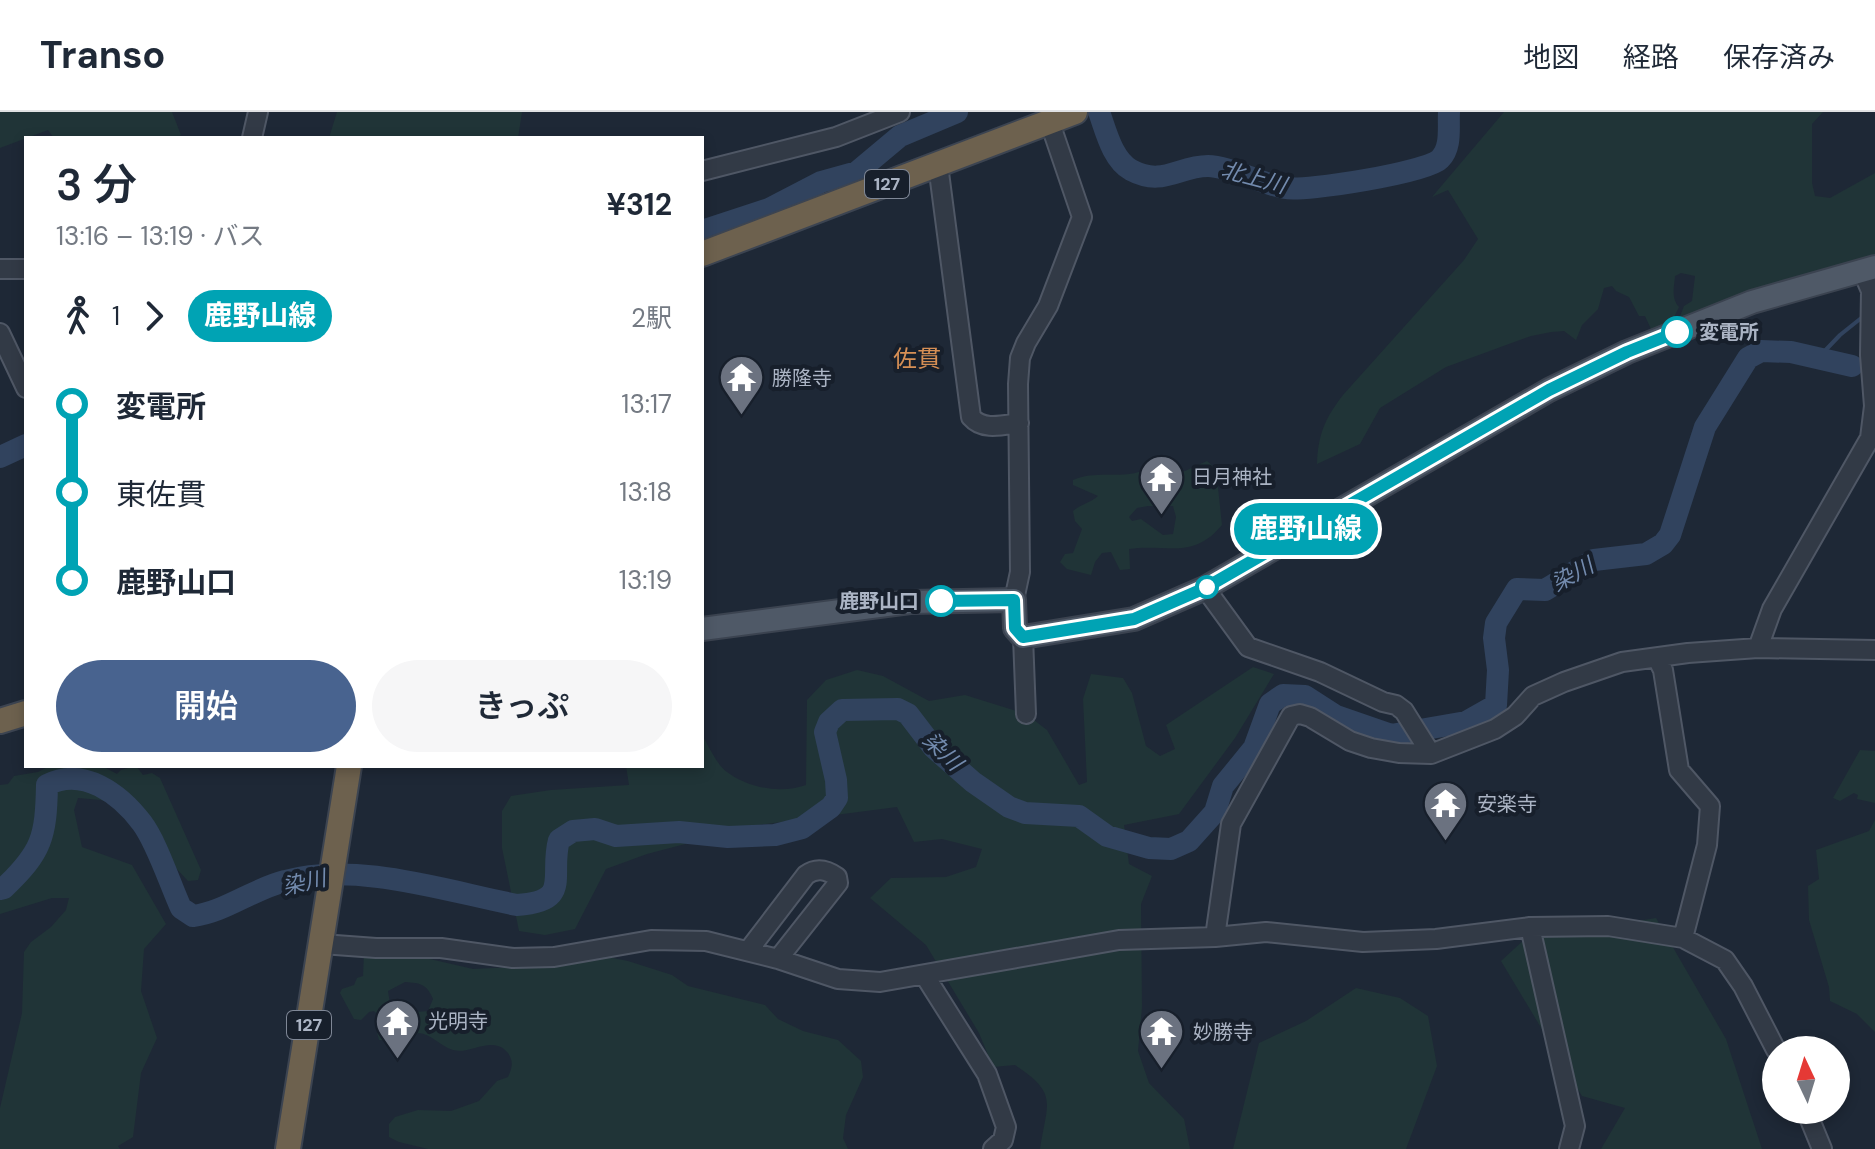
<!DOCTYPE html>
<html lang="ja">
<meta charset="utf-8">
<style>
body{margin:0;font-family:"DM Sans","Noto Sans JP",sans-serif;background:#f6f6f7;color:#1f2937;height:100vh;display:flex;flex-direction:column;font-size:30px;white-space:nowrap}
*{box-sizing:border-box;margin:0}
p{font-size:26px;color:#747a83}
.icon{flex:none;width:44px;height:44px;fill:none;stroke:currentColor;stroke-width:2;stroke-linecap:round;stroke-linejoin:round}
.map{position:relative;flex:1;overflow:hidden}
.side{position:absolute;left:24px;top:24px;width:680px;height:632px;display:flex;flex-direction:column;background:#fff;border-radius:0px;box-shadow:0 4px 12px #0003}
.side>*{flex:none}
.badge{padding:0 16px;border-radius:26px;font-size:28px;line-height:52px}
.needle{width:52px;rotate:356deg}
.buttons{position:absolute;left:1762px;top:924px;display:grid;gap:16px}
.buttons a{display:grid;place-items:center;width:88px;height:88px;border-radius:50%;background:#fff;box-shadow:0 4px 12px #0003;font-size:40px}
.map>.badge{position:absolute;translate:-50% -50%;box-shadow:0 0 0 4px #fff}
.legs{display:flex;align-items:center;gap:12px;height:88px;padding:0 32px;font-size:26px}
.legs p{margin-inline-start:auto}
.overview{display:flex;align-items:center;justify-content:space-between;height:136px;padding:0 32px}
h1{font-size:44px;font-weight:600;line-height:60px}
.primary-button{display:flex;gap:16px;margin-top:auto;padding:16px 32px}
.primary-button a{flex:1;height:92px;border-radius:48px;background:#48638f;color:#fff;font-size:32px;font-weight:600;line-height:92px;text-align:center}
.primary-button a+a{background:#f6f6f7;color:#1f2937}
ul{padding:0 32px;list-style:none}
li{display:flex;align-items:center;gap:28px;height:88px;font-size:30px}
li i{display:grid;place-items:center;width:12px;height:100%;margin:0 10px;background:currentColor}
li i::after{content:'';width:20px;height:20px;margin:-10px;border:6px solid;border-radius:50%;background:#fff}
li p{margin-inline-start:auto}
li:first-child i{background:linear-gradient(#0000 50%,currentColor 0)}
li:last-child i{background:linear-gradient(currentColor 50%,#0000 0)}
header{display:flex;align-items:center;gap:48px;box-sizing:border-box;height:112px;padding:0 40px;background:#fff;border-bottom:2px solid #e0e1e3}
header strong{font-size:38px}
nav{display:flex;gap:44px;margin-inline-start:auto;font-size:28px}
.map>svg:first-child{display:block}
.green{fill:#203437;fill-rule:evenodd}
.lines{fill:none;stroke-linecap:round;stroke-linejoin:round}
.stream{stroke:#31435e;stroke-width:4}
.river{stroke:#31435e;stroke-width:22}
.minor-casing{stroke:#4f5765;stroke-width:22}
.major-casing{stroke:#3b4350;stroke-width:26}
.highway-casing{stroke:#3c4451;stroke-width:28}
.minor{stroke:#323a46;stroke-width:18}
.major{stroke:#4f5967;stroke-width:22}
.highway{stroke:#6d614e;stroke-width:24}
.line-1-casing{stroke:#fff;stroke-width:18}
.line-1{stroke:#00a3b4;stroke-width:12}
.stop-1-dot{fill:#fff;stroke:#00a3b4;stroke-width:4}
.labels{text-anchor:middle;stroke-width:8;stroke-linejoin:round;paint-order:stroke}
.shield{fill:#171f2b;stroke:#7f8796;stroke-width:2}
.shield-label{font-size:18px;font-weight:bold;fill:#abb4c4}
.stop-label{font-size:20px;font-weight:bold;fill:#abb4c4;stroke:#171f2b;text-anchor:start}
.poi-label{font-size:20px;fill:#abb4c4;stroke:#171f2b;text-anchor:start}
.water-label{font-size:22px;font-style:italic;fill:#738bae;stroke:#171f2b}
.quarter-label{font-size:24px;fill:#d68f55;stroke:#171f2b}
</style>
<header>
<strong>Transo</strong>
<nav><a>地図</a><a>経路</a><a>保存済み</a></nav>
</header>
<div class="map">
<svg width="1875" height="1037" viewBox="0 0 1875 1037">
<rect width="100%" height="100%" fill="#1e2836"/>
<path class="green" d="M0,0H172L181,23L177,26H54L48,18L0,36Z
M337,0H522L518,26H329Z
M1504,0H1823L1812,12V71L1815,84L1830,86L1875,61V148L1684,211L1679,207L1684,194L1692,189L1695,164L1681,161L1675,164C1674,176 1671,186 1679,195L1668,217H1651L1645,204H1639L1629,185L1616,179L1612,174L1604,176L1598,197L1582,213L1576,228L1564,219L1551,220L1531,224L1446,255L1380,296L1360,332L1317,352C1318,323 1325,306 1343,283L1464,148L1478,127L1448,78L1432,85Z
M1207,349L1216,357L1222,413C1192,449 1166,431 1129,437L1130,457L1120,458L1111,440L1102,441L1095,450L1091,463L1067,457L1060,450L1065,442L1073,441L1082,417L1075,409L1073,399C1081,392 1090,391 1098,384L1073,373V368C1099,356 1130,371 1152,353L1163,362L1185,359ZM1148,394H1173L1176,405L1173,422L1163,423L1141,407L1132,409L1129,405L1137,396Z
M1253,555L1274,562L1235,626L1179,702L1124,713L1129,752L1152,764L1141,792L1142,895L1138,939L1149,971L1184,1007L1190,1037H1040C1047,990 1059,982 1015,953L993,955L979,921L926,833L870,786L891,766L946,765L976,755L982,737L942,727L914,730L897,695L758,713L647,742L606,757L575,817L545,823L519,819L502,736V699L511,684L551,678L629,673L626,654H702V623C709,634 716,652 727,660C748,676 781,682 806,673L807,588L826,568L857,558L883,564L929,589L965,583L1026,602L1047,618L1079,673L1087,670L1083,587L1091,562L1123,566L1132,581L1146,634L1160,644L1175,637L1166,613Z
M1860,638L1875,639V691L1857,687L1858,683L1854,681L1840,689L1833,686Z
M50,654H102L117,662L121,658L136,654L143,663L152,661L160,666L201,758L198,768L188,769L119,695L101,688L78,686L74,698L82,735L132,753L166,812L144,837L141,879L157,926L141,961L133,1025L118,1034L120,1037H0V996L22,901L24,840L31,830L51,815L66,798L69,786H52L0,802V673L8,672L14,664L38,660Z
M1875,708V920L1857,902L1830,889L1829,875L1809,808L1808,774L1819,767L1816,738L1869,719Z
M1656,806L1726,927L1762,1037H1601L1625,996L1582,984L1501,849L1537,816L1608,814Z
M364,841L421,845L473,857L564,853L602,844L628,849L672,863L688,874L765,893L778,907L803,919L838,928L861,949L863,965L846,1003L843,1026L848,1037H428L399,1030L389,1025V1012L395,1005L418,998L451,999L479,989L497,969L508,965C512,956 514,950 508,941C493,922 470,943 453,938C440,934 432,922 418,921C408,933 393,928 379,928L377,921L381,906L374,899L369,900L361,908L354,907L340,881L342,877L354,873L357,866L363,864ZM405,870C420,871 427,872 433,887L428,899L404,901L391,898L388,879Z
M1356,876L1400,886L1428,904L1437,954L1406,1037H1233L1259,931L1306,909Z"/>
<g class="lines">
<path class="stream" d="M1817,247L1840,223L1865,203"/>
<path class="river" d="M1099,0C1106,19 1112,47 1131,58C1163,75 1178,54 1208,54C1228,54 1262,72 1285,76C1306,80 1428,60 1440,47C1452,35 1448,15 1449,0
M702,119L769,97L821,70L857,60L900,24L957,0
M0,345L26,333
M0,777L4,776C42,740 46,725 47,673C83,654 120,682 142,711C157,731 170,772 181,796L193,804C225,800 253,777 285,769C355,749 446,779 517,793C573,789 549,765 559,728L573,719L595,717L616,724L679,720L728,725L775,723L802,716L831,695L837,686L836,668L825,620L829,610L842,598L898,597L908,602L934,636L973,670L1009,695L1025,701L1079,704L1107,724L1149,736L1171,737L1189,729L1215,700L1223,674L1254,636L1270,592L1283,583L1305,584L1336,604L1391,623L1466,610L1496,593L1498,558L1494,526L1496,511L1517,477L1545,478L1594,448L1646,442L1663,432L1670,423L1705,315L1748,246L1761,239L1791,240L1852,254"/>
<defs>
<path id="minor" d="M252,26L258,0
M938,53L971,305C983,319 1003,313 1019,311
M702,59L836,25L900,0
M0,157H26
M0,221L26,276
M1205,476L1248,535L1320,560L1383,590L1396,593L1404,599L1431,642
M1014,488L1020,460L1018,272L1020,246L1026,231L1048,194L1082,105L1050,11
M1023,525L1026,602
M1758,536L1772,497L1870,326L1874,294L1870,243L1871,179L1862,158
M1657,546L1663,558L1679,658L1710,694L1707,733L1683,826
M1530,815L1575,1014L1569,1037
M1215,825L1231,712L1291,604L1300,602L1310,605L1350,629L1371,636L1399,641L1431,642L1495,617L1515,604L1533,584L1564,570L1622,550L1688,541L1758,536L1875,538
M322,832L376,836H441L513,846L554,845L651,828L706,829L778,847L838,867L880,870L1119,828L1215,825L1266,820L1363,830L1436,827L1530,815L1608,814L1683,826L1725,848L1743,874L1776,938
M748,839L806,763C817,755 827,758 837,765L838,771L778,847
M925,864L987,962L1006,1015L1003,1028L993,1037
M1806,998L1822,1037"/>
<path id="major" d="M702,517L910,490L1014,488L1015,516L1023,525L1134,507L1205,476L1549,278L1627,240L1752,190L1875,155"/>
<path id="highway" d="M702,142L1075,0
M0,609L26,601
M288,1037L349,654"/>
</defs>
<use href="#minor" class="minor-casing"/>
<use href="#major" class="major-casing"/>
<use href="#highway" class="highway-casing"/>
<use href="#minor" class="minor"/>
<use href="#major" class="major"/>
<use href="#highway" class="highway"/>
</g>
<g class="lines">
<defs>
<path id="line-1" d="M941,489L1014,488L1015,516L1023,525L1134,507L1205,476L1549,278L1627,240L1677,220"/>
</defs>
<use href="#line-1" class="line-1-casing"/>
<use href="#line-1" class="line-1"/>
</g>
<defs>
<symbol id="temple-pin" viewBox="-11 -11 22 30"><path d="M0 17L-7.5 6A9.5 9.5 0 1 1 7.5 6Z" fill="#6b7280" stroke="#171f2b"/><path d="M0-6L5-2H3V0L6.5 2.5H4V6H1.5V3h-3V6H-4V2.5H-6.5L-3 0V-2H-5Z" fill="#fff"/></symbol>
</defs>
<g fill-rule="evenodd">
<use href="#temple-pin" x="716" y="240" width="51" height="69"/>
<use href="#temple-pin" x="1136" y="340" width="51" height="69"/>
<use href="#temple-pin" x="1420" y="666" width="51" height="69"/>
<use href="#temple-pin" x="372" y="884" width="51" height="69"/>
<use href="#temple-pin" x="1136" y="894" width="51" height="69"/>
</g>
<g class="stop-1-dot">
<circle cx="1677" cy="220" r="14"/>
<circle cx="1207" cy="475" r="10"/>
<circle cx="941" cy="489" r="14"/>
</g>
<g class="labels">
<g class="shield">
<rect x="865" y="58" width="44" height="28" rx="6"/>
<rect x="287" y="899" width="44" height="28" rx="6"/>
</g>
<g class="shield-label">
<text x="887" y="78">127</text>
<text x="309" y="919">127</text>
</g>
<g class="stop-label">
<text x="1699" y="227">変電所</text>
<text x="919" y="496" text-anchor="end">鹿野山口</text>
</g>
<g class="poi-label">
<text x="772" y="273">勝隆寺</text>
<text x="1192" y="372">日月神社</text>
<text x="1477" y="699">安楽寺</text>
<text x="428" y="916">光明寺</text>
<text x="1193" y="927">妙勝寺</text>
</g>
<g class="water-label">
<text transform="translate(1254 65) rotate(15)" y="8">北上川</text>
<text transform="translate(1572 462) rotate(-29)" y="8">染川</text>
<text transform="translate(943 639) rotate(44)" y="8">染川</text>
<text transform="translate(304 770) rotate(-13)" y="8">染川</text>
</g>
<g class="quarter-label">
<text x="917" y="255">佐貫</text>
</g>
</g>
</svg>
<div class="buttons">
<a><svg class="needle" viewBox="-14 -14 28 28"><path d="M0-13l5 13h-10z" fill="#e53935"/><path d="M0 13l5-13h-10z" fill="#747a83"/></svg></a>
</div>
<b class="badge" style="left:1306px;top:417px;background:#00a3b4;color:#fff">鹿野山線</b>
<section class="side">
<div class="overview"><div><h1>3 分</h1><p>13:16 – 13:19 · バス</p></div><b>¥312</b></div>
<div class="legs"><svg class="icon" aria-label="walk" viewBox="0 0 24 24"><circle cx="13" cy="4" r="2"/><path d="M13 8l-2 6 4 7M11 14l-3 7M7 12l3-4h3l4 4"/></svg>1<svg class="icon" aria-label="forward" viewBox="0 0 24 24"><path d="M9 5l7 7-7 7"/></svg><b class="badge" style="background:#00a3b4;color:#fff">鹿野山線</b><p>2駅</p></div>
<ul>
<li><i style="color:#00a3b4"></i><b>変電所</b><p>13:17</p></li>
<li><i style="color:#00a3b4"></i><span>東佐貫</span><p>13:18</p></li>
<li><i style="color:#00a3b4"></i><b>鹿野山口</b><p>13:19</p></li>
</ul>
<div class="primary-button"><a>開始</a><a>きっぷ</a></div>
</section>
</div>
